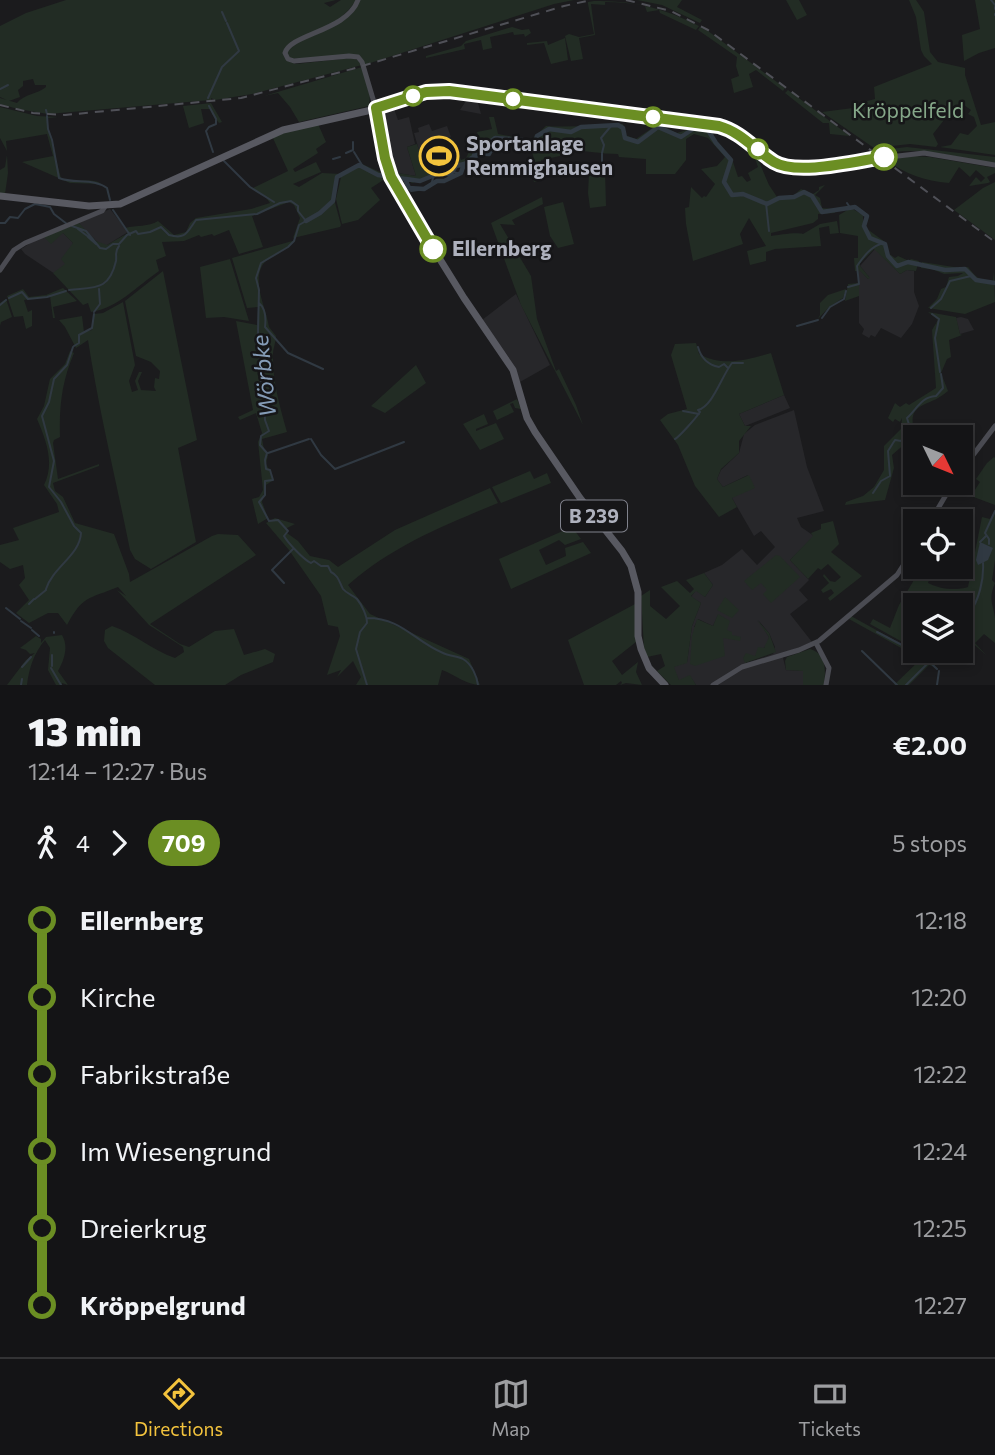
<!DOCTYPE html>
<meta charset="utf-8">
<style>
body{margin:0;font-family:Commissioner,sans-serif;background:#1d1d1f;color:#f1f3f6;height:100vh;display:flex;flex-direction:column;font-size:26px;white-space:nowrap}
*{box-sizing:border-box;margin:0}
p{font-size:23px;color:#9d9ea1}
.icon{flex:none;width:38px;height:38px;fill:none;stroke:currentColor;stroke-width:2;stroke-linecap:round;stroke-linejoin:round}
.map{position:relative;height:685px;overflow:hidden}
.drawer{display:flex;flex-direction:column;background:#141416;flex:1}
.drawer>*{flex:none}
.badge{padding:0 14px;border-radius:23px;font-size:24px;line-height:46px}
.needle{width:46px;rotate:133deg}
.tools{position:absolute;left:903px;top:425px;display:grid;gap:14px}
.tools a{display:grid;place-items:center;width:70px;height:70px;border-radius:0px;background:#141416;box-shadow:0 4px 10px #0003,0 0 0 2px #333335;font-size:35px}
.map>.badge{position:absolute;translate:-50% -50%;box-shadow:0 0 0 4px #fff}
.legs{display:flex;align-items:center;gap:10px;height:77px;padding:0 28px;font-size:23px}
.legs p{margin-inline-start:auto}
.summary{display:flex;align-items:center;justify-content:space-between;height:119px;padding:0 28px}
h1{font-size:38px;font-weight:800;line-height:52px}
ul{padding:0 28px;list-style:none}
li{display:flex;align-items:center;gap:24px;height:77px;font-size:26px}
li i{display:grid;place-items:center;width:10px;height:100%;margin:0 9px;background:currentColor}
li i::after{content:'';width:18px;height:18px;margin:-9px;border:5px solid;border-radius:50%;background:#141416}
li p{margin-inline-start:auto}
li:first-child i{background:linear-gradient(#0000 50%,currentColor 0)}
li:last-child i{background:linear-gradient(currentColor 50%,#0000 0)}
.dock{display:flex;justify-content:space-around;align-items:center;height:98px;border-top:2px solid #333335;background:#141416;font-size:19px;color:#9d9ea1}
.dock a{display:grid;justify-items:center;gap:4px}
.dock .on{color:#f3c33d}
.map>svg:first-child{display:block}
.built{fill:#27272a;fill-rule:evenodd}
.green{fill:#222c24}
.water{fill:#303942}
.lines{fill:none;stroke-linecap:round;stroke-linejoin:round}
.stream{stroke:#303942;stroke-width:2}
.river{stroke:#303942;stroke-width:4.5}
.secondary{stroke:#4a4b52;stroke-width:5}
.primary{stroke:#585961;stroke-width:7}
.rail{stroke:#4f5057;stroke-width:2;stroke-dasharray:9 7;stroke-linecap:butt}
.line-1-casing{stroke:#fff;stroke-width:16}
.line-1{stroke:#6b8e23;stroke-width:10}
.stop-1-dot{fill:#fff;stroke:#6b8e23;stroke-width:3.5}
.labels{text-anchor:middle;stroke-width:5;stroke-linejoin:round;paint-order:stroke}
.shield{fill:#161618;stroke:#80828c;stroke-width:2}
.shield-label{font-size:19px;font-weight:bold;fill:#aeb1bd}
.park-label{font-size:21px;fill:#85a789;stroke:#161618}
.poi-label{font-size:21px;font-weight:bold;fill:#aeb1bd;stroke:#161618;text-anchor:start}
.stop-label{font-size:21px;font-weight:bold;fill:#aeb1bd;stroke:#161618;text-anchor:start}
.water-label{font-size:23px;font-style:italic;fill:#859cb7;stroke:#161618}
</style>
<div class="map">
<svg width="995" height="685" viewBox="0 0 995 685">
<rect width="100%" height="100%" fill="#1b1b1d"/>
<path class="built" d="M468,98L477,99L481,114L460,110Z
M393,106L398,120L409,117L415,144L407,147L416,176L391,172L380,112Z
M429,124L432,131L447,126L451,137L419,150L414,133L419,132L418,128Z
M110,209L128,232L107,245H101L82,228L79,223Z
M63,233L73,243L67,265L55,274L25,254L21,249L37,239Z
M875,249L900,274L907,270L914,271V292L919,306L912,324L901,338L881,328L875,337L871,335L869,338L862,334L864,329L859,323V269L868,279L869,277L860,266Z
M516,294L550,365L520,382L508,356L482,320Z
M961,317L968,319L974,330L960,334L956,318Z
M784,395L790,408L745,426L739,414Z
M794,410L807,467L824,511L797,518L801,527L814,536L790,560L809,580L799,590L808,600L790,614L812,642L782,654L786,670L803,671V685H696L690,676L679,681L673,667L687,662L692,626L701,603L691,597L696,590L705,597L713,585L704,573L722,565L742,549L757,565L775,547L761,531L754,536L732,498L748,475L723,487L717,479L721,470L739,453L744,434L755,425ZM718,615L727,630L694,627L698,619L713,626ZM758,620L769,633L775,647L773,654L746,663L747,656H755L767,645L769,637Z"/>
<path class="green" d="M66,0H336L324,3L330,7L341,0H356C348,14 333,24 318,31C307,37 291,39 284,50L290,62L296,64L351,58L358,60L362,65L252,94L215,100L211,98V100L48,114L18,109L0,104V98L17,103C24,94 38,94 46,87V85H35L33,79L23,81V86L18,90L20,97L9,101L0,97V26L26,13Z
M360,0H574L554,4L364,65L356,55L291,59L287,56L286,50L291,45L331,28Z
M637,0H682L677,7L702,20L700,23L662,5Z
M786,0H799L807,15L797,20Z
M909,0H916L924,12L930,52L938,62L965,68V75L981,125L995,122V155L940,147L951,145L960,133L968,135L977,126L974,117L968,114L971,110L961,103L954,112L951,111L933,134L938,144L936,147L910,144L874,148L822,112L853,108L857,107L856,104L875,99L874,87L932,64L924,56L921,50L916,17Z
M975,0H995V48L979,53L964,61L962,35L980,29Z
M594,1C632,0 665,8 699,26L696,30L660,13L659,10L647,12L645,6C632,3 619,2 605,2V5L591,4L595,35L579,38L583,59L571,61L565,36L569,34L579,37L594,34L588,4V2Z
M512,27L522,30L529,29L531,33L525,37L524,34L514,35L513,32L490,37L492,48L483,50L481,40L464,44L465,49L426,58V56L461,46L466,41Z
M700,27L708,31L785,88L783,91L756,70L749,74L753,87L734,93L731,79L739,76L736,66L737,57L698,30Z
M565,38L568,60L551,64L544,43L527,45V43L547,41L548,45Z
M362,67L370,96L369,106L299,122L290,107L278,93L264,96Z
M788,90L850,136L830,134L829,123H823L785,93Z
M211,103L222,122L219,123L212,114L211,109H201L204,123L189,128L183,106Z
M0,107L37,116L58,117L48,118L47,125L61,178C86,186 103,170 110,201L106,189L101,184L70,183L22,162L53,156L47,134L6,141L7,151L0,138Z
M489,117H494L498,134L520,138V141L495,139L475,151V159L462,169L457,166L454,175L449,176L441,173L412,183L406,178L392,175L391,172L416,176L407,147L417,144L419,150L450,138L453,140L461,160L466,158L470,150L480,144L477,132L492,129Z
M318,124L326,142L316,149L318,153L293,169L295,172L316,162L321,172L293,184L299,187L322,173L341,174L360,163L382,173H388V177L371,188L380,200L358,220L342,224L336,199L341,177L337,178L334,199L341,225L340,227L293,238L300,218L294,205L289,202L252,216L263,247L239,254L229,230L214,236L212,234L201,237L199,235L184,241L162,242L166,256L156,260L159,271C137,286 118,308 91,312L88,303L83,305L53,273L65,264L61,259L73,243L63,233L51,244L44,237L79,223L96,241L107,245L128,233L125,228C137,225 148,227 158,221L174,235L186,232L190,223L196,218L251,209L270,203L264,195L253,188L288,171L272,136Z
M623,124L625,135L636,139L658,124L677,133L699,126L711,127L715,139L732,159L738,177L742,176L747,182L751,180L748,173L758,167L755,158L757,157L769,185L777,197L793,196L801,189L813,194L819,190V187L825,185L815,195L820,198L822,208L834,209L835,213L818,214V219L813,223L771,233V236C779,235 796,232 803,234L820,224L837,221L839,233L830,234L829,226L819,228L821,246L775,249L766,252V261L750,265L747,251L766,246L749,218L740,234L743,244L693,261L686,224L685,208L689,207L691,187L702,198L704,196L706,197L715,184L701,169L717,166L725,157L708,138L694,134L686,139V160L675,174H646V159L619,157L618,154C597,154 580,149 560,151V156L541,160L545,179L534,182L529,167L536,165L531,149L524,151L522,138L532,139L546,126C572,128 597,124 623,124Z
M907,147L995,157V163C956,158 918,144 879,155L874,151Z
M7,155L8,173L5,194L0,193V170L5,167Z
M913,156L930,157L995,168V173L987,177L990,182L988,183L969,186L976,177L981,182L985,178L976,170L970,177L959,167L949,183C924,181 906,174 886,160Z
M605,171L606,206L590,208L588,193L589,174Z
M995,182V240L954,210L983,188Z
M542,197L543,204L512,220L515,225L500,224L531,276L537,319L556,371L559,369L576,405L583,425L521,305L491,223Z
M563,202L574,244L558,248L550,236L544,207Z
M851,208L863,215V226L885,242L888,253L895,258L898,256L909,261L911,259L919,261L916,271L907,270L900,274L874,249L860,263V266L870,278L868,279L859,270V296L845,301L848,284L858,283V271H855L854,258H858V236L840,233L839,215Z
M296,240C287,249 276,252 268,259C248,275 266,307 269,327L276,336C276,343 272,350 273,358C273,383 280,407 287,432L262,439L264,449L268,455L266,464L272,475V481L266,485L262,502L268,518L258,524L252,499L259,497L263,490L258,442L262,433L256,413L240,420L238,417L253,410L236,321L257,325L258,307L247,308L232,258Z
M230,259L249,321L224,317L206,318L200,267Z
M922,262L960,268L968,267C975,276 980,282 993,281L994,271L995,302L965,314L928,308L937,299L941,289L946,287L949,277L958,276L963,273L944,274L932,269L921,268Z
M163,271L197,440L178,448L196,542L151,569L135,559L130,550C116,480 99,411 88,340L76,348L65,327L59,320L82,316L84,332L92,330L94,314L103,313L123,302L135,365L129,381L132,392L138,390L135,381L139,372H142L138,381L141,390L156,391L154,387L155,378L159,379L160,371L151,362L136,356L125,301Z
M63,288L77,301L53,307L55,318H53L50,296L24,300L28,312L32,310V326L26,329L23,316L14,317L7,296L23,289L29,297L46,295Z
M846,289L843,298L829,307L818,319L820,315V303L828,295Z
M6,299L12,317L1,322L0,326V303Z
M928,312L956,317L960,334L962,335L949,340L951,357L947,359L941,373L948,391C928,409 905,400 915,435L892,455L894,468L885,500L845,505L846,502L863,496L874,487L884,470V446L901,429L902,418L900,422L895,419L893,422L888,418L895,403L900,407L906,403L909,405L936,388L932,330L938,320Z
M696,343L699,354C724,367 745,360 771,353L784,395L739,414L745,426H751L739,441V453L721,469L717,479L723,487L749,475L755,488L732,498L737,507L719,517L695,486L678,445L660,420L668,414L687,409L671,355L675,344Z
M70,351L74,353C62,381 59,406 60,437L54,440L53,443L58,479L99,464V466L53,483L55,491L63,497L75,523L114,534L129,574L130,582L212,536L218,534L238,535L256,555L150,624L180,644L189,647L215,631L234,629L244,655L265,649L275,654L273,662L241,675L225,685H155L108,648L104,641L105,630L112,626C135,634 152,650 175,658L184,652L183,647L149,625L117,590L126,596L118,587C89,599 83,595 67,625L58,613H48L29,623L16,613L29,600L19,585L25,578L23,565L10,569L0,562V545L19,540L13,528L59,512L57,504L44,485C55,463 46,440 37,419L44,406L50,379L65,364Z
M416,365L426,383L385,413L371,406Z
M517,399L521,409L515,408L513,403L510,404L514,412L497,420L493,411Z
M484,414L488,424L476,429V431L496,423L504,439L480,450L463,424Z
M994,457L995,458V505L971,496L980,482L976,479L987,463Z
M530,471L534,479L547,473L551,483L501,503L492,487Z
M490,488L498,503C445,525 392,546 348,585L370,614L469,659L480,685C466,685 456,675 442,670L438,685H356L361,677L353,661L337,677L341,670L327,675L340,636L338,627L328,625L321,596L289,550L266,523L275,518L295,524L287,528V533L298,541L310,556L329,560L338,567L395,530Z
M995,510V560L992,580L995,583C988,600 993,603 995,618C995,626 995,635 995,643L984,634L975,643L986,655L969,640L967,642L961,637V606H915V649L870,624L873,619L890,628L899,605L920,570L931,574L928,583C939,589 956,591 968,587L982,517L990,519Z
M833,521L839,544L831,552L862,576L830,601L828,598L834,593L831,589L823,593L821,590L829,583L823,576L824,574L830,581L835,582L841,577L828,564L821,570L818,568L808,579L790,560L813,536L811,533L821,529V524Z
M572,527L581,539L565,545L559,540L539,550L546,565L566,556L565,548L583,542L591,553L511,589L499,559Z
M776,555L780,556L800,577L771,603L763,594L767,590L761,583L752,590L744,581Z
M704,573L713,585L705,597L696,591L691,596L701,603L692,626L687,663L674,667L679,680L690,675L696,685H671L657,671L665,666L661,654L647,657L644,649L641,596L650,590V606L666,619L680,606L661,587L677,581L690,593L694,589L686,580Z
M725,597L739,610L732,618L717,610Z
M637,603L636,642L612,661L622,675L638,662L636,672L642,685L626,683L620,685L622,683L621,681L616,685H584L568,640Z
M718,614L730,621L727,630L732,632V635L741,637L740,641L723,638L725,656L695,666L690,664L692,636L697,619L713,626Z
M851,616L923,656L938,668L929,665L909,685H894L921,659L849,619Z
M757,620L769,633L776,652L745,663L743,658L746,653L755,656L758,647L764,648L769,637Z
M62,635C69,647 64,660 58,671L68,685L62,683V685H56L48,670L50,648L45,640C34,653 29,668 27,685H7L26,660L35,653L30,654L26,650L20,648L36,636L41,639V643L46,637Z
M810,649C826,653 826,670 824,685H803V671L786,670L785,661L787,657Z"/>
<path class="water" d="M980,542L993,548L988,560L978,565L976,560Z"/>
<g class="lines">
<path class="stream" d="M991,0L995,5
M995,7V9
M222,12L226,21
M995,14V15
M0,89L8,85
M208,98L222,67L239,51L227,23
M209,106L216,119
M46,110L47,114
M47,116L48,129L52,140L59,178C74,184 94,178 107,188L110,200
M213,152L206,131L209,127L216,124V120
M354,152L362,165
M346,153L353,150V142
M602,153L604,145L601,138L611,126
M602,154V169
M333,159L340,157
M224,161L250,187L274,202
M453,172L457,173
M432,182L434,174
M429,186L435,182
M408,187L411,191L418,190
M766,203L769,231
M847,203L849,206
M113,210L130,235
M0,223H5L10,217L18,218L25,209L35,204L50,207L54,214L67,224
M72,226L86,231L100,248L106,249L113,244H119L127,235L136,231L138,234L150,232L161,227L169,235C186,240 187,232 196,220L257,214L280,203L291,201L298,206V211L306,221L299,225L294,241L288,247L261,263L256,278L259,290L258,332L261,383L264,395L265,420L269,431L261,436L260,445L267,453L265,460L266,469L270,470L273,480L265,481V495L259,502L269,521L278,520L288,531L284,536C288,543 304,560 311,563L314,561L321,566H328L331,572C339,576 339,582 343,589C347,594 353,595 357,599C362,605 367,616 367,623L360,632L356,649L367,685
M78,229L90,238
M88,237L96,244
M848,287L859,284L857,266C864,256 871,246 884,243
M69,290C95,287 109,291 116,261C117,254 114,252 119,246
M9,298L22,292L28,299L47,297L66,291
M259,303C266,309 266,319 265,327L288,353L323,369
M0,305L6,300
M931,308L941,299L950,281L971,276
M94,312L100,304L99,289
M932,314L939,319L935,338L940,372
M822,318L830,307L844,299L846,291
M797,326L818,320
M74,346L79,343V335L92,328L94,314
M73,347L67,365L54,379L49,402L42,416L54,461L49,487L61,502L74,526
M698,347C701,358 709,365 719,367L724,364L728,368
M683,411L699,414
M311,439L321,455L335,469L404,442
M675,439C679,437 696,418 700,412L698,410C713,406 721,377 732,363H743
M268,453L309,439
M873,493L881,481L890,476L888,451L895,440L901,441L910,428L907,418C917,409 921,397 936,396L943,388L941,374
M980,542L986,536
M989,544V539L985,533L995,511
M284,583L272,570L293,549
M46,589C53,567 80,555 81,533L75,527
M35,599L46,590
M29,604L34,599
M6,608L20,619
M961,616L964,612L969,614C979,600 984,580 983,563
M367,618C402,618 414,641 443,653C449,656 458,656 463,659C472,664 477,677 478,685
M21,621L31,628
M32,630L39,636
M877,632L923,656L937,669
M54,633V632
M862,651L897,685
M52,655V666
M937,662L944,651
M22,667L31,657
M51,668L61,685
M21,685L22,679
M906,685L930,661
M937,685L939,671"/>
<path class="river" d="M474,156L475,151L484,147L495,138L522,140L534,146L537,136L549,129L571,132L581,127L618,125L623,128L625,138L638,142L658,127L681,137L696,127H706L716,143L731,160L724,182L732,195L743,194L767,204L779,198L794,197L804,192L812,196L822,212L855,207L867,216L864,226L870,238L885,244L888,256L897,266L908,262L945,270L965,269L976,280L995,283
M406,179L420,181L442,172L450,175L456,166L464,164
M306,221L320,213L333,201L337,177L359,165L378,175L405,179L409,188L424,189L437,181H444L461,173C464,160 477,152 489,154L491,150H501L509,139"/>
<path class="secondary" d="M358,0C347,31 290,34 285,53L288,59L294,61L349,56L358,57L362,62L376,109L426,92L449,91L719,126C747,134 764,163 794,168L924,153L995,165
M0,270L14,250L25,243L102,211L106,205
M961,471L995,426
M930,522L953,483
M816,643L829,668L826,685
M713,685L742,667L799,650L819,641L897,575L915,547"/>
<path class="primary" d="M0,196L89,206L120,204L283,130L376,109L387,165L395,187L464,298L513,370L527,418L535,432L580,498L622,551L631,566L638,592V636L641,649L649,668L665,685"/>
<path class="rail" d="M626,0L671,11L708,30L995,242
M0,105L33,113L65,115L241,98L352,69L564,6L591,0"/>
</g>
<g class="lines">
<defs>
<path id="line-1" d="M433,249L391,177L385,158L376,108L426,92L449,91L719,126C741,132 755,150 774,162C797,176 856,161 884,157"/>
</defs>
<use href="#line-1" class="line-1-casing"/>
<use href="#line-1" class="line-1"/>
</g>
<defs>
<symbol id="stadium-ring" viewBox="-11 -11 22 22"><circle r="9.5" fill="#161618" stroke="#f3c33d" stroke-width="1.5"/><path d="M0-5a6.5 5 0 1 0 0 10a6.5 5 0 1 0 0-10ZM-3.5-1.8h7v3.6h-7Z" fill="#f3c33d"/></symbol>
</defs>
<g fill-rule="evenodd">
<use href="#stadium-ring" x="417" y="134" width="44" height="44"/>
</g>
<g class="stop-1-dot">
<circle cx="413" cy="96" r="9"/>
<circle cx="513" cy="99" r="9"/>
<circle cx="653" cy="117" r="9"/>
<circle cx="758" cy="149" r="9"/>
<circle cx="884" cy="157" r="12"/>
<circle cx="433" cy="249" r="12"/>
</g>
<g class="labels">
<rect class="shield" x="561" y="500.5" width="66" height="31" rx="5"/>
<g class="shield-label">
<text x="594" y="523">B 239</text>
</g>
<g class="park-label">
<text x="908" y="118">Kröppelfeld</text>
</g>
<g class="poi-label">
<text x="466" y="151">Sportanlage<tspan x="466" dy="24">Remmighausen</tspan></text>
</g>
<g class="stop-label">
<text x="452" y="256">Ellernberg</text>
</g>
<g class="water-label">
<text transform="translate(264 376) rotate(-96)" y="8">Wörbke</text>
</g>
</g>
</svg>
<div class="tools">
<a><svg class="needle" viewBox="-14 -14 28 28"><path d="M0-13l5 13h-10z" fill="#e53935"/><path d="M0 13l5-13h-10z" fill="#9d9ea1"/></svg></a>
<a><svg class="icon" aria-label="locate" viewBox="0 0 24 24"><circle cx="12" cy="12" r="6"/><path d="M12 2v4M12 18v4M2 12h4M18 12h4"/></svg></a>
<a><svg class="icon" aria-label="layers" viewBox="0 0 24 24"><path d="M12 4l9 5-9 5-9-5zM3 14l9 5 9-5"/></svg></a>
</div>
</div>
<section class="drawer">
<div class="summary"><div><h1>13 min</h1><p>12:14 – 12:27 · Bus</p></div><b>€2.00</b></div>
<div class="legs"><svg class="icon" aria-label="walk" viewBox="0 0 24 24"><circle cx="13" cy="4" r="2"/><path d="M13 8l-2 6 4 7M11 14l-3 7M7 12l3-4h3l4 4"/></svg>4<svg class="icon" aria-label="forward" viewBox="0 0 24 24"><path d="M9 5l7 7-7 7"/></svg><b class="badge" style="background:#6b8e23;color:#fff">709</b><p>5 stops</p></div>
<ul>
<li><i style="color:#6b8e23"></i><b>Ellernberg</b><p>12:18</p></li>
<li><i style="color:#6b8e23"></i><span>Kirche</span><p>12:20</p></li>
<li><i style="color:#6b8e23"></i><span>Fabrikstraße</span><p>12:22</p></li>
<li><i style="color:#6b8e23"></i><span>Im Wiesengrund</span><p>12:24</p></li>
<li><i style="color:#6b8e23"></i><span>Dreierkrug</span><p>12:25</p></li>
<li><i style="color:#6b8e23"></i><b>Kröppelgrund</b><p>12:27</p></li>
</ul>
</section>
<nav class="dock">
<a class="on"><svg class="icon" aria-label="directions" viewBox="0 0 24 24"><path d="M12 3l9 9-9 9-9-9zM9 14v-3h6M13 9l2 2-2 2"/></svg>Directions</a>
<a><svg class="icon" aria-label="map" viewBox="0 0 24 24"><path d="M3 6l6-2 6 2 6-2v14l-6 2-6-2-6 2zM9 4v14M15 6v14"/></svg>Map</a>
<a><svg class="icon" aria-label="tickets" viewBox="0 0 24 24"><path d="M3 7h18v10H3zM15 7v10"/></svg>Tickets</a>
</nav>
